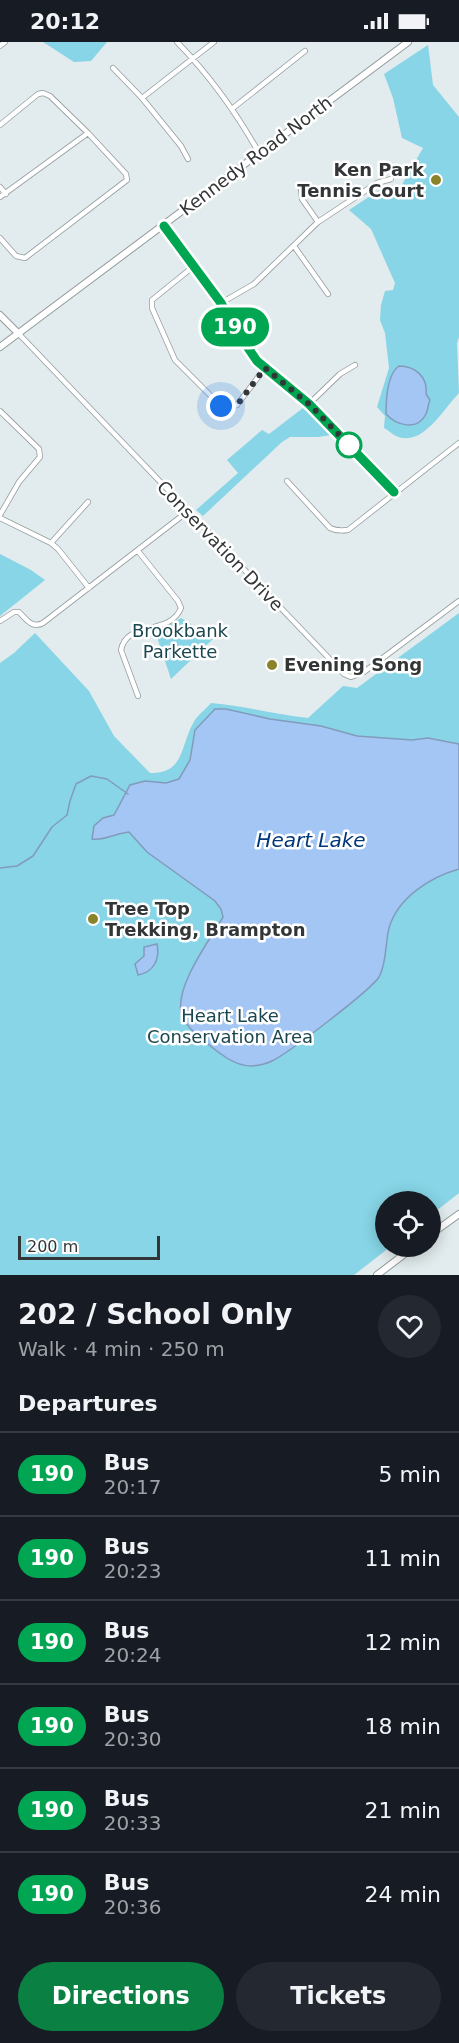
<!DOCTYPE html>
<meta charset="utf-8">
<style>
body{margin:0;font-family:"DejaVu Sans",sans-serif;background:#242831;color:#f1f3f6;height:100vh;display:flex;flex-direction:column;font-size:22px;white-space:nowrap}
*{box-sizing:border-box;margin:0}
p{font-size:20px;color:#9ea1a6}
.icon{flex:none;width:33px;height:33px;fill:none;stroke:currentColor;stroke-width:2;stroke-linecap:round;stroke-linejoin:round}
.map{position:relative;height:1233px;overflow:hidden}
.panel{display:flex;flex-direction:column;background:#171b24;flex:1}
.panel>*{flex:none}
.badge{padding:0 12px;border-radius:20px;font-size:21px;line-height:39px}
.tools{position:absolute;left:375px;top:1149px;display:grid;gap:12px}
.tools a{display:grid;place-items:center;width:66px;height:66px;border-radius:50%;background:#171b24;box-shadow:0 3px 15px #0003;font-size:30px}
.scale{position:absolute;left:18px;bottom:15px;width:142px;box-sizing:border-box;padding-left:6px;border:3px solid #333637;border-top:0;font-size:16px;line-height:21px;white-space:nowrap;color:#333637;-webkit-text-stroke:4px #fff;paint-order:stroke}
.you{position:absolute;width:30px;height:30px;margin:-15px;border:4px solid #fff;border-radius:50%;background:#1a73e8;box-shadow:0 0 0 9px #1a73e833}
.map>.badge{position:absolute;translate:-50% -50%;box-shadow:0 0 0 3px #fff}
h2{padding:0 18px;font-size:22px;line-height:54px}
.round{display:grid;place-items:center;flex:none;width:63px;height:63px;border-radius:32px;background:#242831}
.summary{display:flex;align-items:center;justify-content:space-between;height:102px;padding:0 18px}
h1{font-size:28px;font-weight:700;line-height:45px}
.action{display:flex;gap:12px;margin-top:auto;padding:12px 18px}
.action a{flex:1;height:69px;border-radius:36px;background:#0b8043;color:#fff;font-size:24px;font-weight:700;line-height:69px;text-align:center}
.action a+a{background:#242831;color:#f1f3f6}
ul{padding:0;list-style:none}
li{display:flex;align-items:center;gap:18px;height:84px;padding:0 18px;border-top:2px solid #363941}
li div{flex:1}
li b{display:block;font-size:22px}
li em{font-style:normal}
li .badge{min-width:66px;font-weight:700;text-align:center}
.status{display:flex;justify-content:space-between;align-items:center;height:42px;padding:0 30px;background:#171b24;direction:ltr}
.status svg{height:16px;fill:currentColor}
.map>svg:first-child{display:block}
.green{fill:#87d5e6}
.water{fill:#a4c6f5;stroke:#829bbc;stroke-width:1.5}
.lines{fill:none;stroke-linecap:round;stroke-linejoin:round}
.stream{stroke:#829bbc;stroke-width:1.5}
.street-casing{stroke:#939b9d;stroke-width:6}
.secondary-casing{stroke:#939b9d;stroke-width:8}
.street{stroke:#fff;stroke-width:4.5}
.secondary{stroke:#fff;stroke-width:6}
.line-casing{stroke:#fff;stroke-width:14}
.line{stroke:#00a651;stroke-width:9}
.walk{stroke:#333637;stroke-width:6;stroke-dasharray:0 10.8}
.poi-dot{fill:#89832b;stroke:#fff;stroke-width:2}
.stop-dot{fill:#fff;stroke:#00a651;stroke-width:3}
.labels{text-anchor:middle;stroke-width:5;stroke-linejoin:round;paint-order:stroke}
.street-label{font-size:18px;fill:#333637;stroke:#fff}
.poi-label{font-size:18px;font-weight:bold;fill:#333637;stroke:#fff;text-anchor:start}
.park-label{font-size:18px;fill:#1a464f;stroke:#fff}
.water-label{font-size:20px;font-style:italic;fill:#00387b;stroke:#fff}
</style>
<div class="status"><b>20:12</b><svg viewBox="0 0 49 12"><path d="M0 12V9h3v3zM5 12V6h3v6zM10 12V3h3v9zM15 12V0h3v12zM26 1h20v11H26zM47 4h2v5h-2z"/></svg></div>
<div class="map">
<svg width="459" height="1233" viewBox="0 0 459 1233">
<rect width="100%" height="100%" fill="#e2ebed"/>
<path class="green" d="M43,0H107L91,19L74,20Z
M428,3L433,43L459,75V295L457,301L459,351C444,366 423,406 396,394C392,392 388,388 384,386L385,374L377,365L389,326L385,291L380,278L381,263L385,249L393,248L395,241L371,187L349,168L381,147L390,151L400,146L423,106L402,96L393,56L384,32Z
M303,366L331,393L318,395H290L282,400L203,474L196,468L238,431L227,418L262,388L269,392Z
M0,512L31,528L45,538L0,574Z
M459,571V1151L431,1173L430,1160H386V1204L390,1205L354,1233H0V621L14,611L35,591L89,649L114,694L150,731C186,732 180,701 195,678C199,672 206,667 211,661C244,664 275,672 308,676L343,644L357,646Z
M181,576L214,596L171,637L155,589L162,587Z"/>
<path class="water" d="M399,324C415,324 428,335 426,352L430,358C428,362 428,368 426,372C417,390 396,383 386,372C386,357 387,332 399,324Z
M215,667H226L270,677L321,684L357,694L412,698L428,696L459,702V827C431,835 398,855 389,886C385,901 387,921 379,935C371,948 287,1012 272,1019C252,1028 237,1024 221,1012C209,1003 183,985 181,970C176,943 209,899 223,875L221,867L215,859L147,810L129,790C116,791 104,799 92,797L94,784L103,776L114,773L130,743L145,739L166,741L179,737L190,718L195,688Z
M157,902C160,917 154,930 138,933L135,922L144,914V905Z"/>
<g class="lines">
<path class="stream" d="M0,826L17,824L33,814L52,785L67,773L70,759L76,742L91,734L107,737L128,752"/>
<defs>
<path id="street" d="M177,0C210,34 236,70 259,111
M0,4L5,0
M113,26L142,56
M233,66L305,9
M0,83L38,52L43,51L50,54L88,91L126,132L127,138L25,216L16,214L0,196
M188,117L181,104L142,56L214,0
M0,145L6,152
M301,146L302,157L318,180
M0,155L88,91
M164,184L221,261L244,300L257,319L309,362L394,450
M294,204L328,252
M194,224L152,258V266L175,318L221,364L228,366L237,363L265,326
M221,261L254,242L318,180L377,141L391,137
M18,291L344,632L351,635L364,630L459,559
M309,362L340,332L355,323
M0,369L39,407L40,415L19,440L0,473
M287,439L330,486C336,489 341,489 348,488L459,401
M0,476L51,501L58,507L89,546
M51,501L88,460
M0,579L14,570H19C26,577 32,587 43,581L187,470
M138,654L121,608C127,578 170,594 181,566L178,559L138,509"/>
<path id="secondary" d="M0,273L18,291
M0,305L408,0
M430,1193L459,1172
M377,1233L415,1204"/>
</defs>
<use href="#street" class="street-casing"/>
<use href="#secondary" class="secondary-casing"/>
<use href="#street" class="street"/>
<use href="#secondary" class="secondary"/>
</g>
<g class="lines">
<defs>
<path id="line" d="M164,184L221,261L244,300L257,319L309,362L394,450"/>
</defs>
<use href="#line" class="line-casing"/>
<use href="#line" class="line"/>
<path class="walk" d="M221,364L228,366L237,363L265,326L309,362L349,403"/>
</g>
<g class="poi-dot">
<circle cx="436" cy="138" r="6"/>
<circle cx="272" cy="623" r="6"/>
<circle cx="93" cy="877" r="6"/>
</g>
<circle class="stop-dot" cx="349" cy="403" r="12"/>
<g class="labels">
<g class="street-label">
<text transform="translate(256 114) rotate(-37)" y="6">Kennedy Road North</text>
<text transform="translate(220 504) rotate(46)" y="6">Conservation Drive</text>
</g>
<g class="poi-label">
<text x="424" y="134" text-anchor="end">Ken Park<tspan x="424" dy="21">Tennis Court</tspan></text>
<text x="284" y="629">Evening Song</text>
<text x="105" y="873">Tree Top<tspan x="105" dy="21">Trekking, Brampton</tspan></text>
</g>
<g class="park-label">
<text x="180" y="595">Brookbank<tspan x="180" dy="21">Parkette</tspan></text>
<text x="230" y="980">Heart Lake<tspan x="230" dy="21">Conservation Area</tspan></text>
</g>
<g class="water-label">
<text x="311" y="805">Heart Lake</text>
</g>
</g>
</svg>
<div class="tools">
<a><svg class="icon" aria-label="locate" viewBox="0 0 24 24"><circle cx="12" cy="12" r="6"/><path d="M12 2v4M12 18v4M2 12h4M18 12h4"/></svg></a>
</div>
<div class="scale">200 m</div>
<div class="you" style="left:221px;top:364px"></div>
<b class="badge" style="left:235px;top:285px;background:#00a651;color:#fff">190</b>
</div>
<section class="panel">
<div class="summary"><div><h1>202 / School Only</h1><p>Walk · 4 min · 250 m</p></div><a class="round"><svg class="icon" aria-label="heart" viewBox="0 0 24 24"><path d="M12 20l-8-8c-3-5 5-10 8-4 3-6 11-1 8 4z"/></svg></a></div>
<h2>Departures</h2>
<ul>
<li><span class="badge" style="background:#00a651;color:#fff">190</span><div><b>Bus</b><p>20:17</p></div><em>5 min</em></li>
<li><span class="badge" style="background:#00a651;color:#fff">190</span><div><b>Bus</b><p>20:23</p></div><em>11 min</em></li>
<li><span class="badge" style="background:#00a651;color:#fff">190</span><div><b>Bus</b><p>20:24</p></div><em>12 min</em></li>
<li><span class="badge" style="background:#00a651;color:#fff">190</span><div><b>Bus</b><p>20:30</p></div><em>18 min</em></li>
<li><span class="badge" style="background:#00a651;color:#fff">190</span><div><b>Bus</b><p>20:33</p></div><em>21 min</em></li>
<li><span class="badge" style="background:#00a651;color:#fff">190</span><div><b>Bus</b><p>20:36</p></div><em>24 min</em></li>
</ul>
<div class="action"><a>Directions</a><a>Tickets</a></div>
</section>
